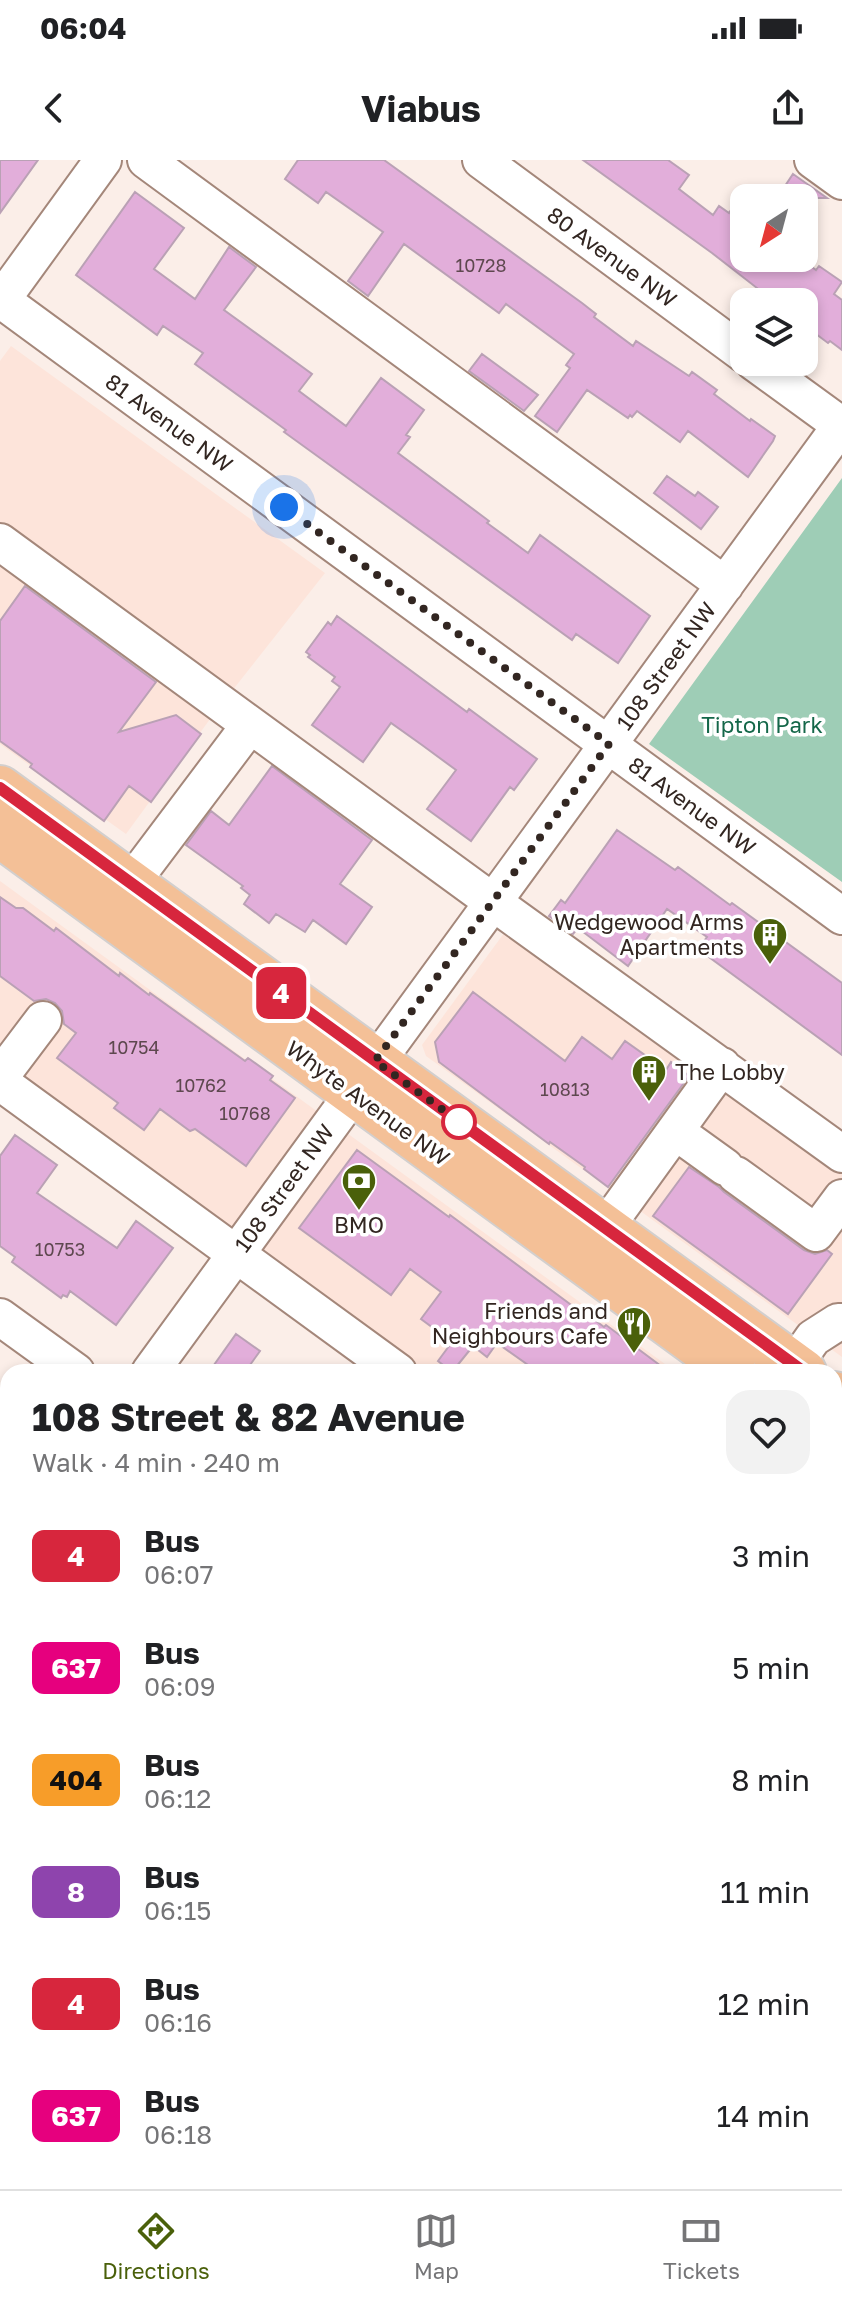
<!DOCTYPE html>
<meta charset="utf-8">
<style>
body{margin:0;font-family:"Golos Text",sans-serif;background:#f2f2f2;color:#202124;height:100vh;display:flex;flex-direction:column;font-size:30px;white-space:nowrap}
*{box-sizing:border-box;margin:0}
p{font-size:26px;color:#757577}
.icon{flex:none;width:44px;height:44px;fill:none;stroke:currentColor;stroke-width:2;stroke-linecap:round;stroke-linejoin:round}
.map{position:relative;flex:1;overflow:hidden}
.details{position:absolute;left:0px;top:1204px;width:842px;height:826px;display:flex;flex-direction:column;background:#fff;border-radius:24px 24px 0 0;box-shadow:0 4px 12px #0003}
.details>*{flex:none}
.badge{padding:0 16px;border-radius:12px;font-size:28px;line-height:52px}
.needle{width:52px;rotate:216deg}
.tools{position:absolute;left:730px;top:24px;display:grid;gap:16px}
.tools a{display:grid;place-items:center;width:88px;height:88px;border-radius:16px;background:#fff;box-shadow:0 4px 12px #0003;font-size:40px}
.you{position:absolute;width:40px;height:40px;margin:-20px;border:6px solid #fff;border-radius:50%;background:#1a73e8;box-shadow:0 0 0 12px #1a73e833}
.map>.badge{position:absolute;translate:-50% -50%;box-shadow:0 0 0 4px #fff}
.round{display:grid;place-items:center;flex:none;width:84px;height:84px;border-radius:24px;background:#f2f2f2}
.overview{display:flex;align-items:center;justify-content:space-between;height:136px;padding:0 32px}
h1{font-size:38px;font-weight:700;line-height:60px}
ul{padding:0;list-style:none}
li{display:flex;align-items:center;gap:24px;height:112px;padding:0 32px}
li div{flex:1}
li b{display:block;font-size:30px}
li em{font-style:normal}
li .badge{min-width:88px;font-weight:700;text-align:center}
.status{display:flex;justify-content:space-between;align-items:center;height:56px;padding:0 40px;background:#fff;direction:ltr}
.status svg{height:22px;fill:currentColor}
header{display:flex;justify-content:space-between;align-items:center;height:104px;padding:0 32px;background:#fff;font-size:36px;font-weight:700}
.tab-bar{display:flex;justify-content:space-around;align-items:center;height:112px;border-top:2px solid #e0e0e0;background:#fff;font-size:22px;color:#757577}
.tab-bar a{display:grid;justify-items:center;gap:4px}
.tab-bar .selected{color:#4a600a}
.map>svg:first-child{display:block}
.built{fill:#fde4da}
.green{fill:#9ecdb6}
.building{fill:#e2aeda;stroke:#baa1b5;stroke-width:2}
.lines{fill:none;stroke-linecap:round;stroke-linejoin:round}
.minor-casing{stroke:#a4877a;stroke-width:40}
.major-casing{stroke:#d2cfce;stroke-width:48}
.minor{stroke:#fff;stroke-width:36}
.major{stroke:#f4c097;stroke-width:44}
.line-casing{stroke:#fff;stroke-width:18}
.line{stroke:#d7263d;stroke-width:12}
.walk{stroke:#322621;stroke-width:8;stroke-dasharray:0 14.4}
.stop-dot{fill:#fff;stroke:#d7263d;stroke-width:4}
.labels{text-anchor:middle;stroke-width:7;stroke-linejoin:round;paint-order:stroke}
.number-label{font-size:18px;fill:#5e484f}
.street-label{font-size:22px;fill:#322621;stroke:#fff}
.park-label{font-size:22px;fill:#146749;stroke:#fff}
.poi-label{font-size:22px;fill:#322621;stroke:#fff;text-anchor:end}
</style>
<div class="status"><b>06:04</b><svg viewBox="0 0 49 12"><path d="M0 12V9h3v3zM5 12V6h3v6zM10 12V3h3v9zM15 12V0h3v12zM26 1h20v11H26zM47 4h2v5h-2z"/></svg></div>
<header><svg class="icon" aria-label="back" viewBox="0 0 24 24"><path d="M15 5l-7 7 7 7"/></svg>Viabus<svg class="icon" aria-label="share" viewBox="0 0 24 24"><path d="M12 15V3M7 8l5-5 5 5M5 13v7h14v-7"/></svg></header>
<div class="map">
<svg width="842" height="2029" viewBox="0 0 842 2029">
<rect width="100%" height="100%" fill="#fbeee8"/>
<path class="built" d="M11,186L325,413L213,555L126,674L0,584V201Z
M0,721L676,1212H417L0,910Z
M510,765L842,1009V1197L426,896L422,885Z
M834,1327L842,1333V1724L834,1718Z"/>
<path class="green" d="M842,318V722L649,584Z
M834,1816L842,1822V2029H578L568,2022H834Z"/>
<path class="building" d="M0,0H38L0,53Z
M298,0H384L582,143L596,154L594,157L633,186L636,181L689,216L692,212L717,230L714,234L750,261L751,259L775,276L773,281L748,317L688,271L680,282L637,251L632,257L630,255L628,258L587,230L557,272L535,256L570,208L566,205L574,194L506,144L499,153L404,84L368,136L348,121L383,72L326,32L318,43L285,19Z
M583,0H668L689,15L679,29L713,55L719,46L729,53L731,50L744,60V98H800L816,110L819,106L842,122L834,134L842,140V190L830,181L828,183L804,165V142H769L754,131L757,128L712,93Z
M793,14L827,38H777Z
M135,32L184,68L154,109L195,139L229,87L256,107L224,150L312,214L299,231L346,266L381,218L424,250L406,275L410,277L398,293L489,361L487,363L528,393L540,375L650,456L618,503L576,474L572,480L284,272L286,270L195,204L203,193L163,166L157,175L76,115Z
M482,194L538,235L524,251L469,211Z
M667,316L695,336L698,332L718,347L701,369L654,333Z
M25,426L156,522L119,572L176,555L201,574L151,642L129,626L104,661L30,607L32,604L0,581V461Z
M337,456L467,552L469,549L537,599L514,630L510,627L471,681L427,649L456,610L422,585L391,563L363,602L312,565L340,527L332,521L335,517L308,497L310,495L306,492L328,462L331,465Z
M272,606L372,680L340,724L372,747L346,784L313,760L305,772L276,754L269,763L244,744L250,735L241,728L243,726L186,685L211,651L229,665Z
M617,670L675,710L678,707L730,745L732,743L842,823V895L698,789L707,777L667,749L628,806L578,768L573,774L549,756L561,740L565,743Z
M0,737L16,748H23L54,771L56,768L119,816L120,813L149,835L150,833L245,901L248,898L273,916L270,920L295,938L246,1006L195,969L190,971L160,949L144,970L114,948L118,943L57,898L76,873L64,864L62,851L55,843L46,839L34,841L0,816Z
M473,832L565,901L582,877L612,899L625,881L666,910L671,902L689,916L608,1027L584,1009L585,1007L550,982L549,984L439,902L435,882Z
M15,975L57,1005L37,1033L117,1088L136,1061L173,1088L116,1165L70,1131L67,1137L63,1135L61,1138L12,1102L15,1097L0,1086V996Z
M357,990L449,1057L450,1055L574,1147L575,1145L604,1167L606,1165L669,1212H538L497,1183L487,1197L473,1186L452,1212L438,1201L452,1182L421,1159L441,1132L410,1109L391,1135L299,1068Z
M689,1007L719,1027L724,1032L804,1090L815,1094L827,1090L832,1094L788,1154L653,1056Z
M236,1174L260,1191L245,1212H209Z"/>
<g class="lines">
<defs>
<path id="minor" d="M146,0L725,425
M481,0L744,194
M813,0L842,21
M0,139L842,756
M0,142L103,0
M754,202L842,266
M0,382L508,753L842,994
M116,743L250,565
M0,917L43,860
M0,922L398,1212
M675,971L725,1007
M736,1015L816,1073L842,1038
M605,1068L722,906
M0,1157L76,1212
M794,1205L813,1178L838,1162H842
M150,1212L842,264
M0,1420L8,1409
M0,1653L8,1659
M834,1769L842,1774
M0,1901L8,1907
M163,2022L173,2029
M505,2022L515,2029"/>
<path id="major" d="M0,628L804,1212
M0,675L734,1212
M834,1234L842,1240
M834,1287L842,1293
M834,1413L842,1401
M367,2029L372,2022
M403,2029L408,2022"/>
</defs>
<use href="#minor" class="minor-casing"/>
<use href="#major" class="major-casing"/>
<use href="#minor" class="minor"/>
<use href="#major" class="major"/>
</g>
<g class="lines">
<defs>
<path id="line" d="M0,628L804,1212"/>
</defs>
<use href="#line" class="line-casing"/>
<use href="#line" class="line"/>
<path class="walk" d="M284,347L609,584L375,901L464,965L459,962"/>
</g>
<defs>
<symbol id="building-pin" viewBox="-11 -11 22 30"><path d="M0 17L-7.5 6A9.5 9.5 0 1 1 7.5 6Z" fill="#4a600a" stroke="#fff"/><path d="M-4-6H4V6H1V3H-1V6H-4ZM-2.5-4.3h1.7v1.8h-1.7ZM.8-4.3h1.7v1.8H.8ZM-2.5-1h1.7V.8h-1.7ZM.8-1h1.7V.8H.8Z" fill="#fff"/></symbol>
<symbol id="bank-pin" viewBox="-11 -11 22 30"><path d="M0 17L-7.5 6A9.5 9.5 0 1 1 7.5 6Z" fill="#4a600a" stroke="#fff"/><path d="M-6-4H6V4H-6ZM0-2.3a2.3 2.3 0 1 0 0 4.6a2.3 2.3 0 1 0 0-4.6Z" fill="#fff"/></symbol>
<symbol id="restaurant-pin" viewBox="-11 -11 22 30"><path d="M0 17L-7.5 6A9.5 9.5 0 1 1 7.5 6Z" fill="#4a600a" stroke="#fff"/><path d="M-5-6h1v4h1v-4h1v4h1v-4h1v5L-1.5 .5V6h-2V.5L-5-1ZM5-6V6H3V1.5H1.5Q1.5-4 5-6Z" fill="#fff"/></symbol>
</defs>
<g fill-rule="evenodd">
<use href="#building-pin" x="750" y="755" width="40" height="54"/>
<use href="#building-pin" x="629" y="892" width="40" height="54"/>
<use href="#bank-pin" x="339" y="1001" width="40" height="54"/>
<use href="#restaurant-pin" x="614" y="1144" width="40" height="54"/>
</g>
<circle class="stop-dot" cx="459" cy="962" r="16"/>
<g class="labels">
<g class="number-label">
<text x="481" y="112">10728</text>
<text x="134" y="894">10754</text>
<text x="201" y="932">10762</text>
<text x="565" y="936">10813</text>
<text x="245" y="960">10768</text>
<text x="60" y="1096">10753</text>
</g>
<g class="street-label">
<text transform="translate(612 97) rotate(36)" y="8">80 Avenue NW</text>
<text transform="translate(169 263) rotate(36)" y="8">81 Avenue NW</text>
<text transform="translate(666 506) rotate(-54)" y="8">108 Street NW</text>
<text transform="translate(692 646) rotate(36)" y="8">81 Avenue NW</text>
<text transform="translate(368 943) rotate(36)" y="8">Whyte Avenue NW</text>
<text transform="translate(284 1028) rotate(-54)" y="8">108 Street NW</text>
</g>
<g class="park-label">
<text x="762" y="573">Tipton Park</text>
</g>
<g class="poi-label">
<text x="744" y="770">Wedgewood Arms<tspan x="744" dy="25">Apartments</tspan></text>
<text x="675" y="920" text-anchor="start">The Lobby</text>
<text x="359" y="1073" text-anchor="middle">BMO</text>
<text x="608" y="1159">Friends and<tspan x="608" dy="25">Neighbours Cafe</tspan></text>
</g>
</g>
</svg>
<div class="tools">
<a><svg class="needle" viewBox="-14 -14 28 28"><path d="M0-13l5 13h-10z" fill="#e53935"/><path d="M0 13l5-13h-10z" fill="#757577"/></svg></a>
<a><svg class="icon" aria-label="layers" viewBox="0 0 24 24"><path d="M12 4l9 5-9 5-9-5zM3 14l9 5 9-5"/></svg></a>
</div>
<div class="you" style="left:284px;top:347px"></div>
<b class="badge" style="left:281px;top:833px;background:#d7263d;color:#fff">4</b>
<section class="details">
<div class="overview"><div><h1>108 Street &amp; 82 Avenue</h1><p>Walk · 4 min · 240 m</p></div><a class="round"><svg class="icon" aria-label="heart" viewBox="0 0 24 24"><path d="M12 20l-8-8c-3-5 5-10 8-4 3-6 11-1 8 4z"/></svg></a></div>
<ul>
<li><span class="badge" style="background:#d7263d;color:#fff">4</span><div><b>Bus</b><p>06:07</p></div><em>3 min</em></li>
<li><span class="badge" style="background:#e6007e;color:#fff">637</span><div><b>Bus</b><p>06:09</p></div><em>5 min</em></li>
<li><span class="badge" style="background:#f79d29;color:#111">404</span><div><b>Bus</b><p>06:12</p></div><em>8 min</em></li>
<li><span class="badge" style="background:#8e44ad;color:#fff">8</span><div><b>Bus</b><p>06:15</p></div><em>11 min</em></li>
<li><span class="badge" style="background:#d7263d;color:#fff">4</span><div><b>Bus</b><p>06:16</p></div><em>12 min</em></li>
<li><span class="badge" style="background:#e6007e;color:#fff">637</span><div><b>Bus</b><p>06:18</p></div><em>14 min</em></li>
</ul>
</section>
</div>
<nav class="tab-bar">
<a class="selected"><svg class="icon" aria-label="directions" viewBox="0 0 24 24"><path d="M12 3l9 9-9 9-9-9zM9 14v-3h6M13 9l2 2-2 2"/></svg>Directions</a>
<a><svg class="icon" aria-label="map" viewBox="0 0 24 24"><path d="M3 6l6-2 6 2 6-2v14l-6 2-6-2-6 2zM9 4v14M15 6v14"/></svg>Map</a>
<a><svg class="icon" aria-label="tickets" viewBox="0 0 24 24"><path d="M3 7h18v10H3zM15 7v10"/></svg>Tickets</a>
</nav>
